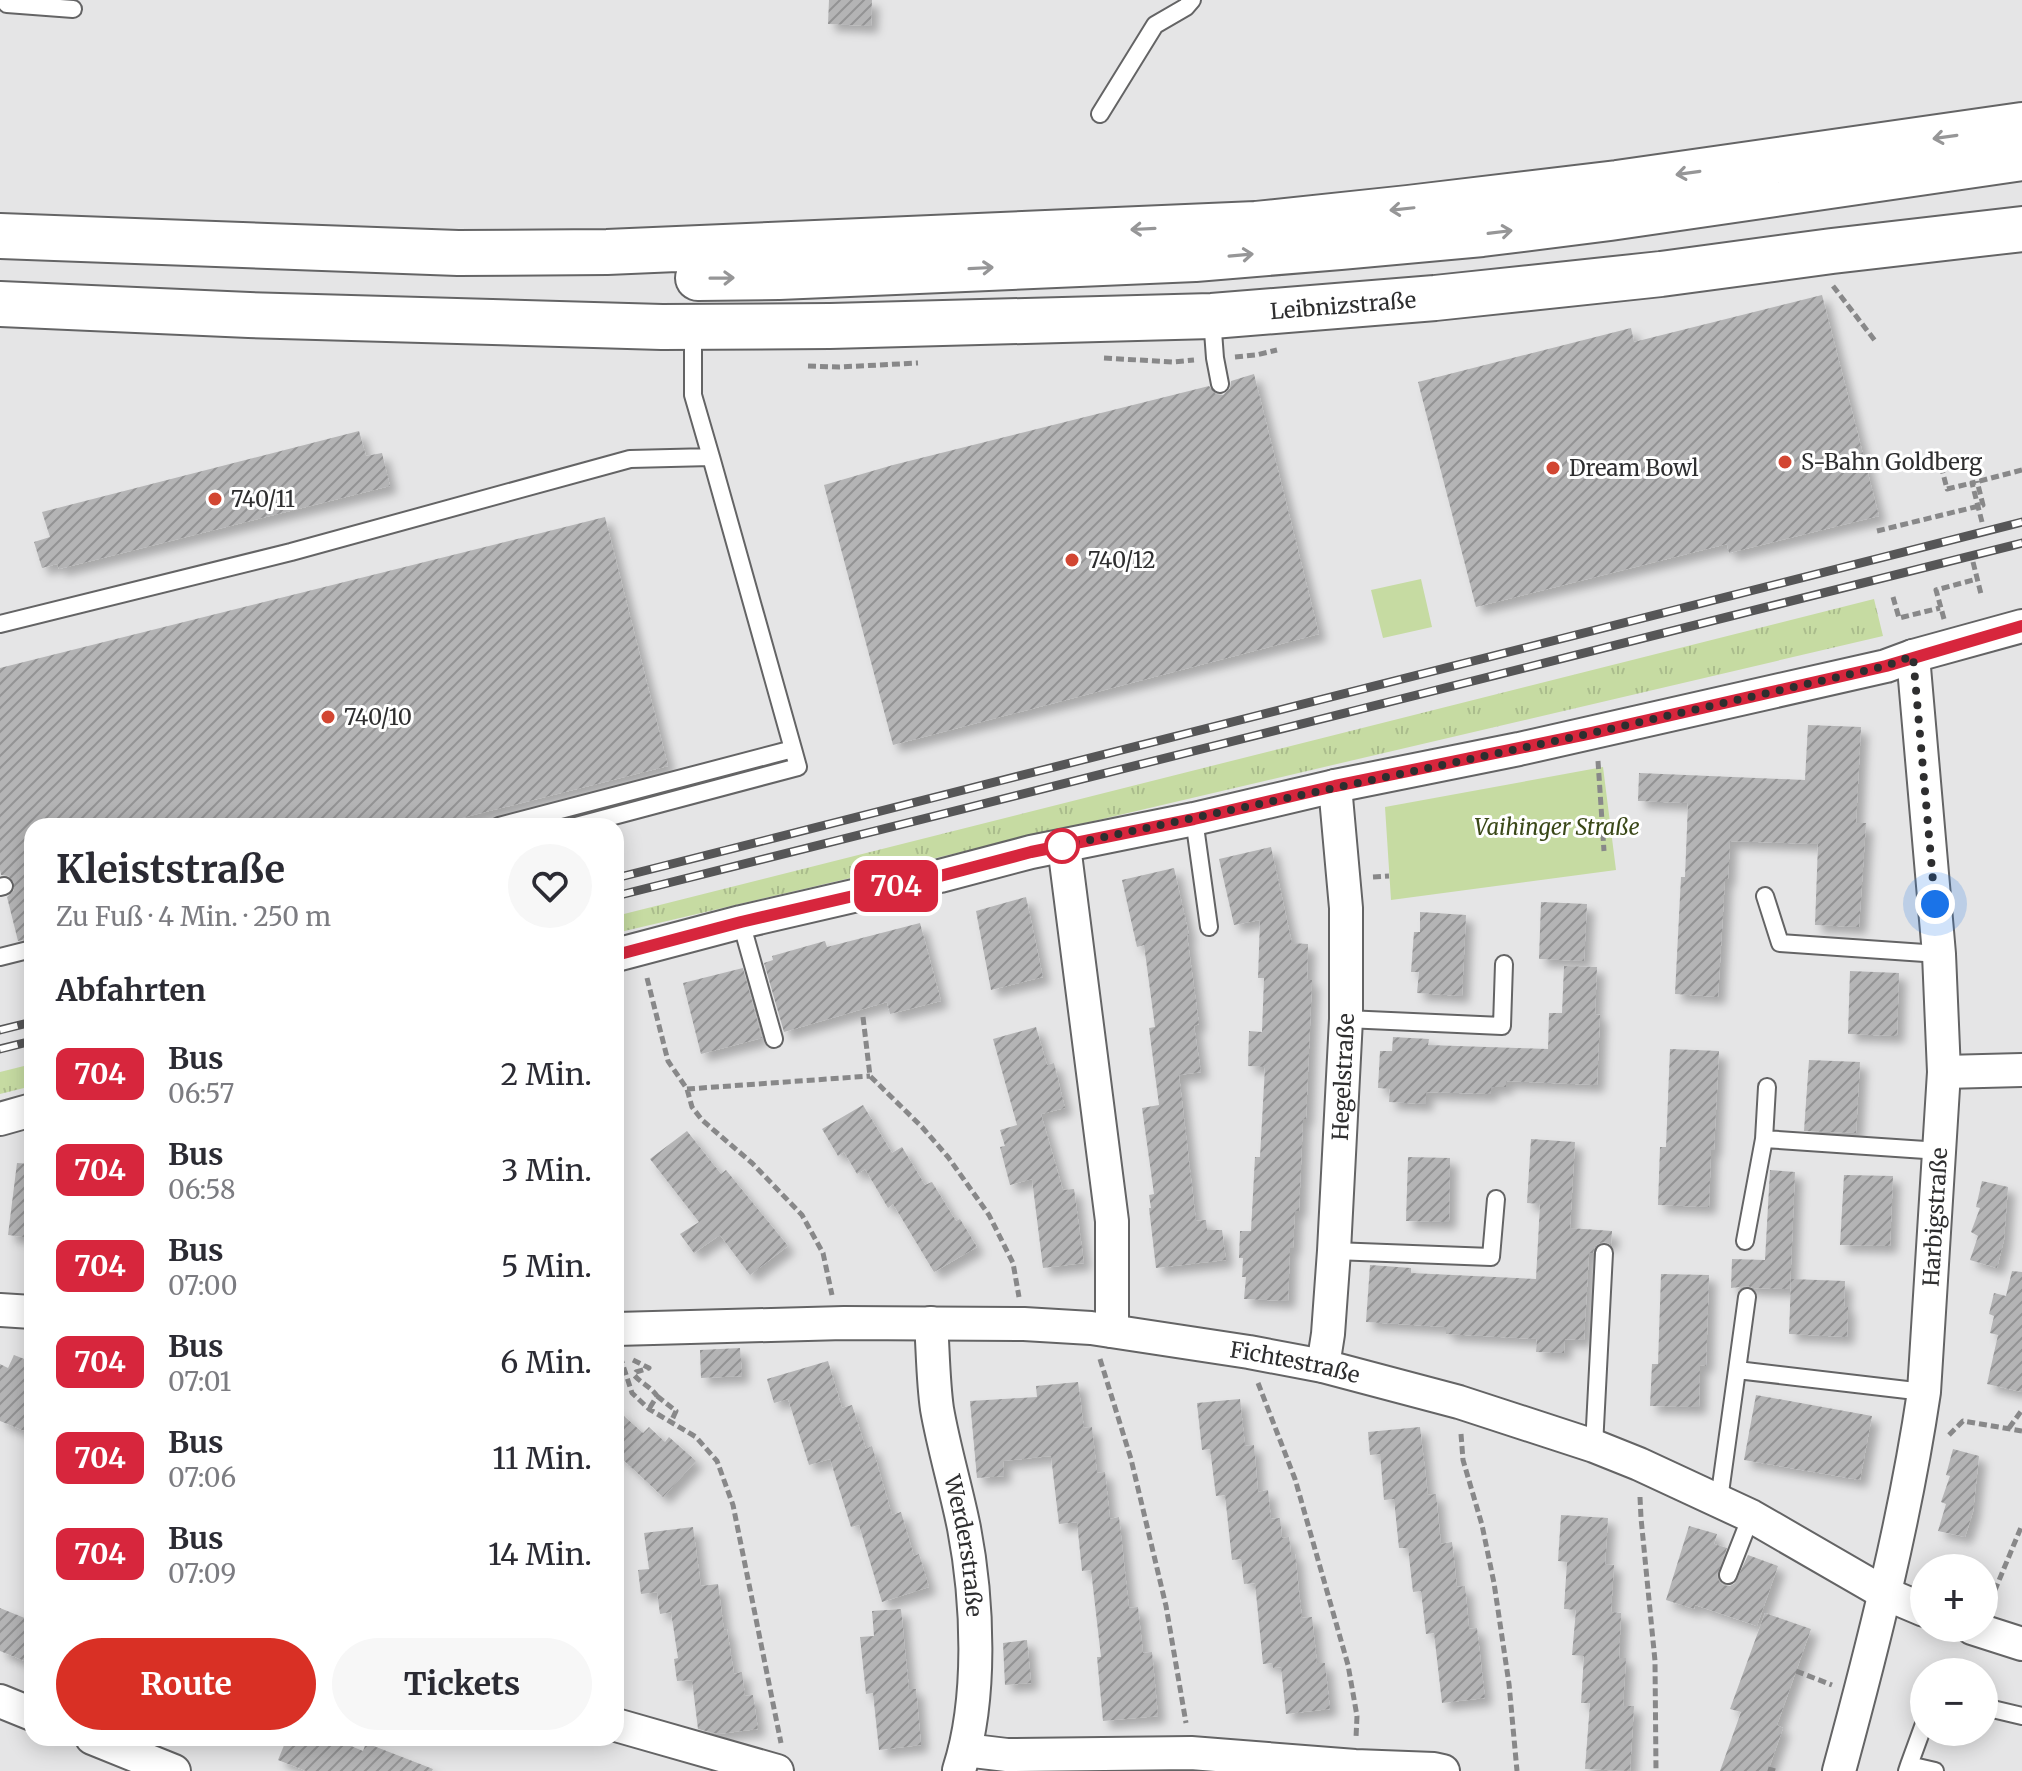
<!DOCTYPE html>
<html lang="de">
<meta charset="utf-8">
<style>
body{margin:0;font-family:Merriweather,serif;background:#f7f7f7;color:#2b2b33;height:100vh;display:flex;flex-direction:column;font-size:30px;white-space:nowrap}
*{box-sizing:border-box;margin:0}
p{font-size:26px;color:#7c7c81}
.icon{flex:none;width:44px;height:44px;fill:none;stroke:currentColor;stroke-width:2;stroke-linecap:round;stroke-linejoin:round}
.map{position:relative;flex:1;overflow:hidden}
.drawer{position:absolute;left:24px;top:818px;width:600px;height:928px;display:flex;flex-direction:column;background:#fff;border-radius:24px;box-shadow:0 4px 20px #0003}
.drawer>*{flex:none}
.badge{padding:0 16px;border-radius:12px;font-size:28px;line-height:52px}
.tools{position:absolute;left:1910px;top:1554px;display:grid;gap:16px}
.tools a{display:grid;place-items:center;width:88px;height:88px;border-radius:50%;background:#fff;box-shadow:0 4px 20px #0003;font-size:40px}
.you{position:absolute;width:40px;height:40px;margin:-20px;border:6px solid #fff;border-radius:50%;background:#1a73e8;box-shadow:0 0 0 12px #1a73e833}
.map>.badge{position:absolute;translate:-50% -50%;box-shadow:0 0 0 4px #fff}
h2{padding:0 32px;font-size:30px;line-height:72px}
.round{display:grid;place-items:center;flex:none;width:84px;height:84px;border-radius:42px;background:#f7f7f7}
.headline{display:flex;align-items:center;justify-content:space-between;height:136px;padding:0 32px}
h1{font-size:38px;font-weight:700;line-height:60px}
.primary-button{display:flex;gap:16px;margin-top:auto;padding:16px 32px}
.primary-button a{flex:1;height:92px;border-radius:48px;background:#d93025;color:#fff;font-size:32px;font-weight:700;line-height:92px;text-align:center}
.primary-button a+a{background:#f7f7f7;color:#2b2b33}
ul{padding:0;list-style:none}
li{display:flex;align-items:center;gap:24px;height:96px;padding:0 32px}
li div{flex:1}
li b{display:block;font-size:30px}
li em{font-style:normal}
li .badge{min-width:88px;font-weight:700;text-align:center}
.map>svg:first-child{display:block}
.grass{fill:url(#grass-tufts)}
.park{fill:#c6dba2}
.building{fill:url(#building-hatch);filter:url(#shadow)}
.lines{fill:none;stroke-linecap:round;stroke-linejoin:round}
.lane-casing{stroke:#646465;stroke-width:20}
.street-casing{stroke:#646465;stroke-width:36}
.secondary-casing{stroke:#646465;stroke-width:48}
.highway-casing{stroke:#646465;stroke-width:48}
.path{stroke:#888889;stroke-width:5;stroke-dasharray:8 4;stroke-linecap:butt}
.lane{stroke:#fff;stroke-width:16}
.street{stroke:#fff;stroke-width:32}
.secondary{stroke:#fff;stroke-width:44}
.highway{stroke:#fff;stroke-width:44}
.rail-casing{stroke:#565657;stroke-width:9}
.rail{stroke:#fff;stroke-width:6;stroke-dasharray:18;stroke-linecap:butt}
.oneway{stroke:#969697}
.line-casing{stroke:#fff;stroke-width:18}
.line{stroke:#d7263d;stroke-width:12}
.walk{stroke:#2e2e2f;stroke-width:8;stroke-dasharray:0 14.4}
.poi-dot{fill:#d24632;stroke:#fff;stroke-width:3}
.stop-dot{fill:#fff;stroke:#d7263d;stroke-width:4}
.labels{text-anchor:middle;stroke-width:6;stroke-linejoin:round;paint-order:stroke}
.street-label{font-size:22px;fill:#2e2e2f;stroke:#fff}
.poi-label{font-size:22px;fill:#2e2e2f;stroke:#fff;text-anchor:start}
.park-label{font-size:22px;font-style:italic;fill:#3a4818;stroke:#fff}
</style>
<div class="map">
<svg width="2022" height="1771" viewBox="0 0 2022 1771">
<defs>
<pattern id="grass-tufts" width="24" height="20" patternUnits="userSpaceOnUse" patternTransform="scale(2)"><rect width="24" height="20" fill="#c6dba2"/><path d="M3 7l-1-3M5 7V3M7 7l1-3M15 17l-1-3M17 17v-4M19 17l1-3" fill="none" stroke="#aabc8c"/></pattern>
<pattern id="building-hatch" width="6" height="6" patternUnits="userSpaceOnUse" patternTransform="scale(2)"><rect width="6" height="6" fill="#b4b4b5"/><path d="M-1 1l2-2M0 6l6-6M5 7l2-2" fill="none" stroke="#939394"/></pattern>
<filter id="shadow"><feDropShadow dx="7" dy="7" stdDeviation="4" flood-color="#0004"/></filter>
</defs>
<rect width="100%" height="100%" fill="#e5e5e6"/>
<path class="grass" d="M1874,599L1883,636L616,933V916Z
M32,1064V1086L0,1094V1072Z"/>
<path class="park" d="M1421,579L1432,627L1383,638L1371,590Z
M1603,767L1616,870L1391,900L1385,807Z"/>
<path class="building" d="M829,0H872L871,26L828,24Z
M1822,295L1879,516L1729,553L1727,544L1476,607L1418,382L1631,328L1634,342Z
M1254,374L1319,634L893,745L824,485L893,465L1209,386L1216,394L1223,395L1230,388L1231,381Z
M359,431L366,456L382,453L390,486L59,569L57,564L42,568L34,542L50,537L42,512Z
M605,517L668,766L430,826H32V938L18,941L7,897L14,890V883L8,876L1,875L0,870V668Z
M1808,725L1861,727L1856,823H1866L1859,927L1815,925L1818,844L1730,841L1728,879H1725L1718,997L1675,994L1681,877H1685L1688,803L1638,801L1639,773L1805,780Z
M1271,847L1292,943L1308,944L1307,980H1312L1306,1119H1303L1299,1211H1295L1293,1248H1290L1288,1301L1244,1299L1246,1277H1242L1243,1258H1239L1240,1231H1251L1255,1157H1260L1265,1067L1248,1066L1249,1031L1262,1032L1264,978H1258L1260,920L1234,925L1219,859Z
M1174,868L1189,935H1187L1199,1024L1194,1026L1201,1072L1179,1075L1196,1221L1206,1220L1207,1230H1222L1226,1260L1156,1268L1149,1208H1151L1149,1195L1154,1194L1142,1108L1159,1105L1149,1028L1155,1027L1144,945L1137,947L1122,880Z
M1026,897L1043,977L991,990L976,911Z
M1541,902L1587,904L1584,961L1539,959Z
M1420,912L1466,915L1462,996L1417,993L1419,972H1411L1414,932H1420Z
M920,923L941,1001L890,1014L887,1002L784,1032L764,963L773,960L772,956L825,941L827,947Z
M1564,966L1597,967L1595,1014L1600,1015L1597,1085L1506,1081V1087H1491V1094L1426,1092V1104L1389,1102L1390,1089L1378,1088L1380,1051H1392L1393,1037L1429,1039L1428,1045L1548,1049L1549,1013H1562Z
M743,968L762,1038L701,1054L683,983Z
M1850,971L1899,973L1897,1036L1848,1034Z
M1036,1027L1047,1065L1054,1063L1065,1108L1041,1114L1063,1190L1074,1189L1084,1263L1043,1268L1032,1179L1010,1185L1000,1147L1005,1146L1000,1130L1017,1125L993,1039Z
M1670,1049L1719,1051L1714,1150H1711L1709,1207L1658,1205L1660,1147H1666Z
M1809,1060L1860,1062L1856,1133L1804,1131Z
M863,1105L892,1153L902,1147L925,1185L932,1182L956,1221L960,1219L977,1247L934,1272L893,1204L888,1208L865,1169L857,1174L844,1152L838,1156L822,1129Z
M687,1131L721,1174L726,1170L788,1246L750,1275L720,1235L694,1253L680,1234L699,1222L650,1159Z
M1531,1139L1575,1142L1570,1228L1612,1231L1611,1245L1605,1242L1600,1243L1595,1246L1593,1253H1589L1584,1340L1565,1339L1564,1353L1536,1352L1537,1339L1446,1334V1327L1366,1322L1370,1265L1411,1268V1273L1536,1279L1540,1204L1527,1203Z
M1408,1157L1450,1158L1449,1222L1406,1221Z
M17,1163L32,1164V1238L8,1235Z
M1770,1170L1795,1172L1790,1289L1753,1288L1748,1286L1731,1288L1732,1259L1765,1260Z
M1844,1175L1893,1176L1890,1246L1840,1245Z
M1982,1181L2008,1187L2004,1240L1997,1268L1970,1260L1978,1236L1971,1232L1980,1208L1976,1207Z
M2012,1271L2022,1272V1392L1987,1384L1998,1335L1990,1333L1994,1316L1989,1314L1994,1293L2006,1296Z
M1661,1274L1709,1275L1706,1366L1700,1365L1699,1407L1650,1406L1652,1364H1658Z
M1791,1279L1845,1281L1844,1307H1848L1847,1337L1789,1334Z
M740,1348L742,1376L701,1378L700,1350Z
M14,1355L32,1362V1434L0,1421V1364L8,1368Z
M828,1361L842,1408L852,1405L866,1449L872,1446L892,1515L901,1512L914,1556L919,1554L929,1587L882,1602L859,1525L851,1527L830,1459L809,1465L788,1399L774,1403L767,1379Z
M1078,1382L1084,1428L1092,1427L1097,1473L1105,1472L1110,1519L1119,1517L1129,1608L1138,1607L1143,1653L1152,1652L1158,1716L1103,1721L1097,1657H1101L1091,1570L1082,1571L1077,1522L1059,1524L1051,1456L1003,1461L1004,1476L977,1478L970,1401L1037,1397L1036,1386Z
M1756,1395L1872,1416L1860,1480L1744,1460Z
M1240,1399L1245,1446L1254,1445L1258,1492L1268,1490L1271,1519L1280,1518L1282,1538L1289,1537L1291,1554H1295L1302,1618L1312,1617L1317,1663H1325L1330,1709L1286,1714L1281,1667L1273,1668L1272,1663L1263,1664L1255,1583L1244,1584L1241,1559L1232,1560L1225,1495L1216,1496L1210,1449L1202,1450L1197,1403Z
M616,1409L643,1433L649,1427L665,1442L669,1437L696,1461L663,1497L616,1453Z
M1420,1427L1428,1495L1436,1494L1441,1544L1452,1542L1457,1587L1465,1586L1469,1629L1477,1628L1485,1698L1442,1703L1434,1633L1426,1634L1421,1591L1413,1592L1408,1548H1399L1394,1499L1384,1500L1380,1454L1370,1455L1368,1432Z
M1953,1449L1979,1456L1973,1512L1965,1537L1938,1531L1946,1504L1941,1502L1950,1476L1946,1475Z
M1561,1515L1608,1518L1605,1564L1614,1565L1611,1612L1621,1613L1619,1658H1626L1623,1706H1634L1630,1771L1585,1769L1590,1703H1581L1584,1656L1572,1655L1576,1610L1564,1609L1567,1562L1558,1561Z
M1689,1526L1717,1534L1714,1544L1727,1548L1717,1576L1719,1581L1723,1585L1730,1586L1735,1583L1748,1555L1778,1566L1757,1626L1695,1605L1694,1609L1666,1600Z
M693,1527L701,1586L718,1584L724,1630L727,1629L734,1674L742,1672L745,1696L753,1695L758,1729L718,1734L698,1729L692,1680L677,1681L674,1659L678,1658L671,1612L660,1614L657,1592L641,1594L638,1570L649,1569L644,1533Z
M0,1608L32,1621V1664L0,1651Z
M901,1609L909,1689H916L921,1745L879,1750L873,1693L866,1694L860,1637L874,1636L872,1611Z
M1765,1613L1811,1629L1777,1725L1783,1728L1768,1771H1720L1741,1712L1730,1709Z
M1027,1640L1031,1683L1005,1685L1003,1643Z
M287,1738H332L363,1751L366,1743L433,1769L432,1771H306L278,1760Z"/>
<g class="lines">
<defs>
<path id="lane" d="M3,0L7,4L73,9
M1100,114L1155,25L1186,7L1192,0
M1212,318L1215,358L1220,384
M693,329V395L711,457
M0,624L291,552L630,459L711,457L793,749L499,826
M1194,819L1209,927
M576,826L798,767L793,749
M0,887L4,886
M1765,896L1780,943L1939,954
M741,922L774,1039
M0,957L32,949
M1346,1019L1502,1026L1504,964
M1767,1087L1764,1139L1940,1151
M1745,1241L1764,1139
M1334,1251L1491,1257L1496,1199
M1737,1370L1747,1297
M1594,1446L1604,1253
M1719,1500L1737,1370L1924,1392
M1728,1575L1751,1516
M1984,1707L2022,1716
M1909,1765L1924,1724
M1907,1771L1909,1765L1935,1771"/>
<g id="street">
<path d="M1064,846L1112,1221V1331"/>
<path d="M616,955L741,922L940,876L1031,852L1194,819L1335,786L1519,749L1886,666L1913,656L2022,626"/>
<path d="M1944,1072L2022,1070"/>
<path d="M0,1119L32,1110"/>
<path d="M0,1310L32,1312"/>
<path id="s1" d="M931,1323C933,1351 933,1381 937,1409C944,1449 956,1488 964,1528C978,1601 982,1700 959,1770"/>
<path id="s2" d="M616,1329L844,1323L1024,1324L1091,1328L1249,1352L1323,1366L1459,1402L1594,1446L1639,1464L1751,1516L1886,1594L1924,1610"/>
<path id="s3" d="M1323,1366L1328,1334L1334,1251L1346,1019V908L1335,786"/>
<path d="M1972,1628L2022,1644"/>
<path d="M0,1701L32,1714"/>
<path d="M616,1725L777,1771"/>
<path d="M92,1738L174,1771"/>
<path d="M965,1750L1007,1755L1191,1753L1355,1766L1434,1769L1443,1771"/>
<path id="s4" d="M1839,1771C1873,1646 1905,1520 1924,1392L1944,1072L1939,954L1913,656"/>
</g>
<g id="secondary">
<path id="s5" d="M0,304L249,315L662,327L830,326L1212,316L1435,298L1661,274L1832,251L2022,229"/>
</g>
<path id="highway" d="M0,236L458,253L607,252L1256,224L1408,208L1617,183L2022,125
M698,278L779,277L1195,259L1340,247L1482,234L1610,218L2022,158"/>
</defs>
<use href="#lane" class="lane-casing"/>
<use href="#street" class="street-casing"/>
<use href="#secondary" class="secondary-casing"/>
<use href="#highway" class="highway-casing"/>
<path class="path" d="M1833,286L1876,342
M1235,357L1256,355L1277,350
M1104,358L1172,362L1194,360
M808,366L839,367L918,363
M1938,454L1947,489L1972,483
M1982,522L1972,483L2022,470
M1877,531L1983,505L1977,481
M1973,562L1981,594
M1893,597L1899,618L1940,608
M1944,619L1936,590L1977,579
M1598,761L1604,851
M1373,877L1389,876
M647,978L668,1061L687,1089L692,1107L702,1120L752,1163L802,1215L823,1253L832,1295
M863,1017L870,1076L922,1127L948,1157L989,1215L1013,1263L1019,1297
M687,1089L870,1076
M620,1356L632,1393L649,1409L696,1437L717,1461L733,1505L781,1743
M1100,1359L1131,1459L1166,1606L1186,1723
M633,1360L649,1368L636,1372L634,1375C642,1384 650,1386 657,1396L649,1409
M1258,1383L1295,1479L1348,1665L1357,1716L1356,1738
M657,1396L676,1411L671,1422
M2009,1428L2022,1410
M1461,1434L1463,1460L1482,1525L1494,1583L1509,1684L1517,1771
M1949,1435L1963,1421L2022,1431
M1640,1497L1641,1518L1655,1661L1656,1771
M1990,1602L2022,1525
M1796,1671L1832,1685
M1768,1769L1775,1771"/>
<use href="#lane" class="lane"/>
<use href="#street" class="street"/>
<use href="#secondary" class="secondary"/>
<use href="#highway" class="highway"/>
<defs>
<path id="rail" d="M616,878L2022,522
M616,896L2022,543
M0,1030L32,1022
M0,1049L32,1041"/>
</defs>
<use href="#rail" class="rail-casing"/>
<use href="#rail" class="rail"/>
</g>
<defs><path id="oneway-shaft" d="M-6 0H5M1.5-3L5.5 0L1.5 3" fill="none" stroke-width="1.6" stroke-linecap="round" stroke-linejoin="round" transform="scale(2)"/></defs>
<g class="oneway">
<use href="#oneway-shaft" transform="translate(1945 137) rotate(172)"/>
<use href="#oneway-shaft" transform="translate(1688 173) rotate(172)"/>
<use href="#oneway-shaft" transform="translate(1402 209) rotate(174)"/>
<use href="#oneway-shaft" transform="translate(1143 229) rotate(177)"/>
<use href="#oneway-shaft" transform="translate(1500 232) rotate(-7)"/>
<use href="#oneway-shaft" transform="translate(1241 255) rotate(-5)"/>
<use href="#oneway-shaft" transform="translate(981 268) rotate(-3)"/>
<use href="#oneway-shaft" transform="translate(722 278) rotate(-1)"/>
</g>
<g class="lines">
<defs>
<path id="line" d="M616,955L741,922L940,876L1031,852L1194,819L1335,786L1592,733L1886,666L2022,626"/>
</defs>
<use href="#line" class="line-casing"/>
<use href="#line" class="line"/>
<path class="walk" d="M1062,846L1592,733L1886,666L1913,656L1935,904"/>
</g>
<g class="poi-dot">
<circle cx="1785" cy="462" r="8"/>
<circle cx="1553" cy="468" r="8"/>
<circle cx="215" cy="499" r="8"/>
<circle cx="1072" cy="560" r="8"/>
<circle cx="328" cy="717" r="8"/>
</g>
<circle class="stop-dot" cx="1062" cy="846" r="16"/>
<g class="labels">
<g class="street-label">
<text dy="8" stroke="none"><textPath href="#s5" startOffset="1344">Leibnizstraße</textPath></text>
<text dy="8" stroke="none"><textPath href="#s3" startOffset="290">Hegelstraße</textPath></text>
<text dy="8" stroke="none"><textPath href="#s4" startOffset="564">Harbigstraße</textPath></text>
<text dy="8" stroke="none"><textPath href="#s2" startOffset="682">Fichtestraße</textPath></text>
<text dy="8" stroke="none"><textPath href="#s1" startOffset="226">Werderstraße</textPath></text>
</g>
<g class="poi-label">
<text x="1801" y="470">S-Bahn Goldberg</text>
<text x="1569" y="476">Dream Bowl</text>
<text x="231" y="507">740/11</text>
<text x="1088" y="568">740/12</text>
<text x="344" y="725">740/10</text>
</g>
<g class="park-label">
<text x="1557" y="835">Vaihinger Straße</text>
</g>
</g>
</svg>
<div class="tools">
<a>+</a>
<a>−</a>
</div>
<div class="you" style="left:1935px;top:904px"></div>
<b class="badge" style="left:896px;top:886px;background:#d7263d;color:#fff">704</b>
<section class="drawer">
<div class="headline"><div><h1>Kleiststraße</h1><p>Zu Fuß · 4 Min. · 250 m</p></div><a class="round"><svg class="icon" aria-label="heart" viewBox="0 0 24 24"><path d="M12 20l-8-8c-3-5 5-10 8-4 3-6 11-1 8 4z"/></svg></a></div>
<h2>Abfahrten</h2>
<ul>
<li><span class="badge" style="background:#d7263d;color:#fff">704</span><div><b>Bus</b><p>06:57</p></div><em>2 Min.</em></li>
<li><span class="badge" style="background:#d7263d;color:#fff">704</span><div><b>Bus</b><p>06:58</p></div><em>3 Min.</em></li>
<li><span class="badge" style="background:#d7263d;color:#fff">704</span><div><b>Bus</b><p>07:00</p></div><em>5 Min.</em></li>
<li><span class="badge" style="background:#d7263d;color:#fff">704</span><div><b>Bus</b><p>07:01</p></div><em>6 Min.</em></li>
<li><span class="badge" style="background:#d7263d;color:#fff">704</span><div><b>Bus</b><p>07:06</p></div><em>11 Min.</em></li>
<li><span class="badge" style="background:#d7263d;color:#fff">704</span><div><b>Bus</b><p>07:09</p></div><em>14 Min.</em></li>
</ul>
<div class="primary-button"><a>Route</a><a>Tickets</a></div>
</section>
</div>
